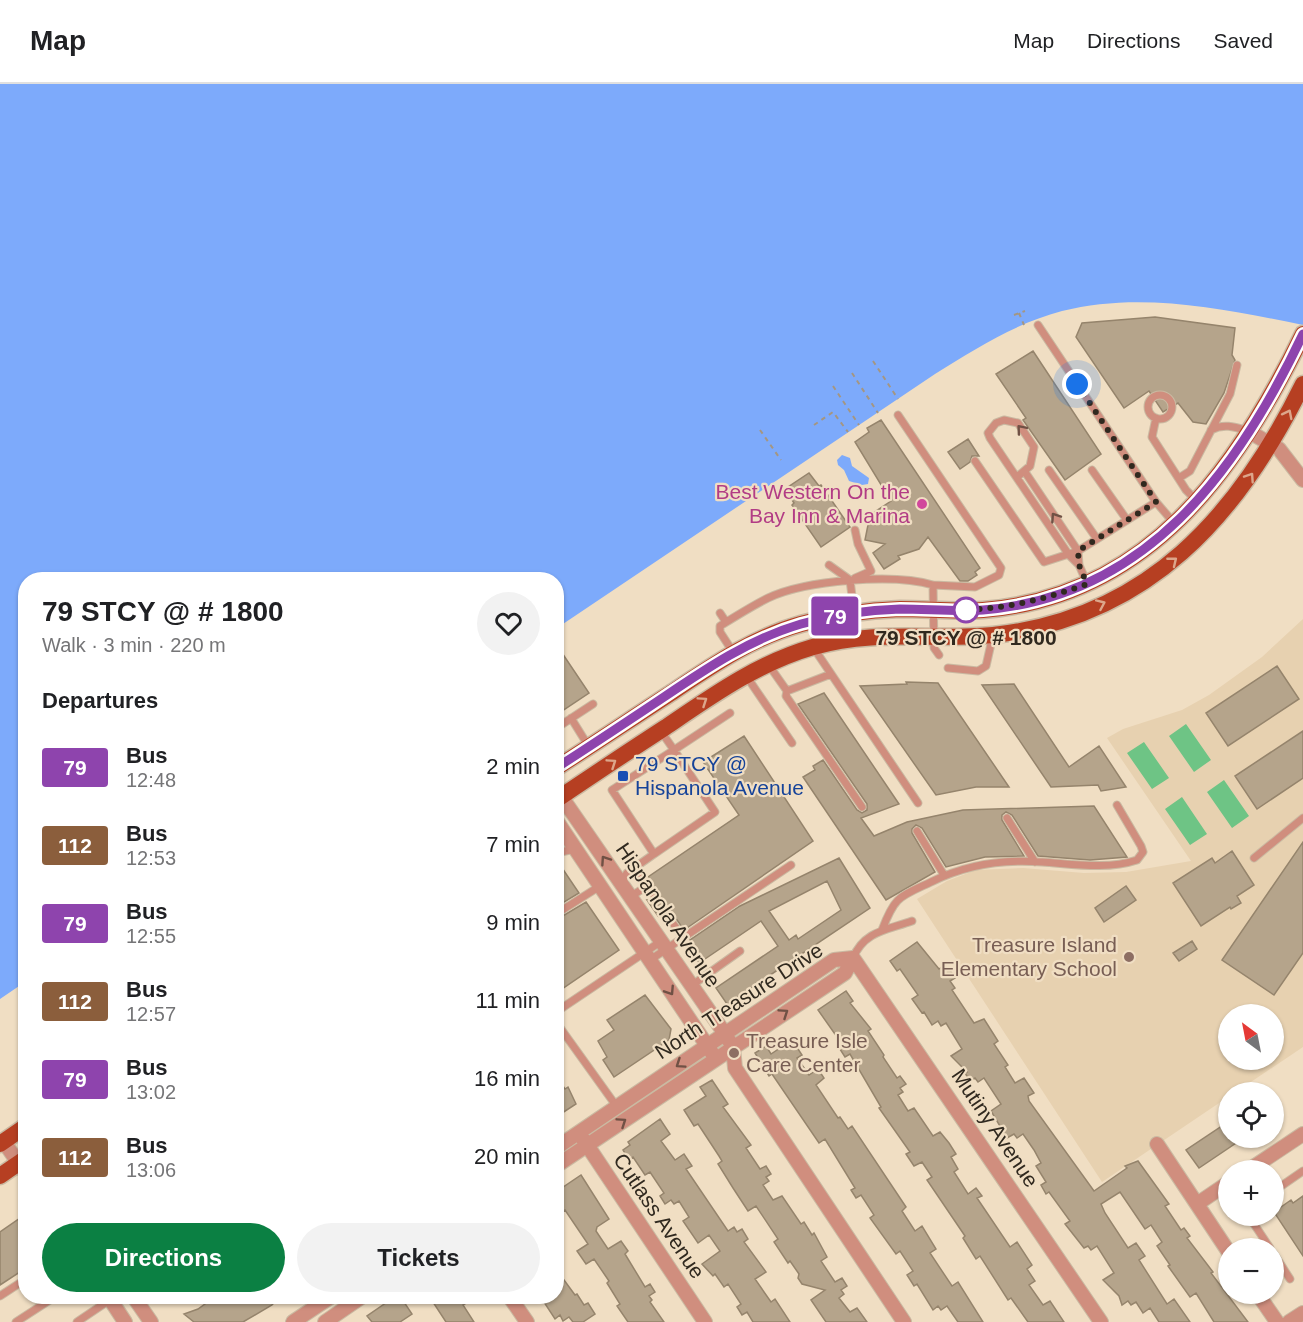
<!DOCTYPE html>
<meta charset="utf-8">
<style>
body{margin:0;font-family:Arial,sans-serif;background:#f2f2f2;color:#202124;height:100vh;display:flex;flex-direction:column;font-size:22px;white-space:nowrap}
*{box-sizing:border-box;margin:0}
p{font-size:20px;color:#757577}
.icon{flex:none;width:33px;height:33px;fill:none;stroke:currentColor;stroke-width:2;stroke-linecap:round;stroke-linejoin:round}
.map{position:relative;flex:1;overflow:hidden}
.panel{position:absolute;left:18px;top:488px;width:546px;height:732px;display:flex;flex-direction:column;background:#fff;border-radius:24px;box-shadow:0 2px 4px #0004}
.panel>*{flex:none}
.badge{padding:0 12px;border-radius:4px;font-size:21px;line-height:39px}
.needle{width:39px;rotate:328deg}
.controls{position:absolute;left:1218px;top:920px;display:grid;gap:12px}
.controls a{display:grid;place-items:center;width:66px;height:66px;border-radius:50%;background:#fff;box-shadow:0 2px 4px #0004;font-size:30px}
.you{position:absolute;width:30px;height:30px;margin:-15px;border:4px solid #fff;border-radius:50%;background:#1a73e8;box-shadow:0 0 0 9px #1a73e833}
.map>.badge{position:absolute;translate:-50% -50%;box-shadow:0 0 0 3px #fff}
h2{padding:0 24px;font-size:22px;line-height:54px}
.round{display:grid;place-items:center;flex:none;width:63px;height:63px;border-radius:32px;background:#f2f2f2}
.headline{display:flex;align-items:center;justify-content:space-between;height:102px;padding:0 24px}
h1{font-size:28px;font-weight:700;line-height:45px}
.cta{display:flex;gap:12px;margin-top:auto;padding:12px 24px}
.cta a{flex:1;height:69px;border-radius:36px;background:#0b8043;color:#fff;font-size:24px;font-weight:700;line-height:69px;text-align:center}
.cta a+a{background:#f2f2f2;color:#202124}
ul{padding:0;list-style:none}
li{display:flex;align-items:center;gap:18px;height:78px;padding:0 24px}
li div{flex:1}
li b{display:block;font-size:22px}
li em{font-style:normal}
li .badge{min-width:66px;font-weight:700;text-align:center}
header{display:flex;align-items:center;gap:36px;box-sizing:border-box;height:84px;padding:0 30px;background:#fff;border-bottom:2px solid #e0e0e0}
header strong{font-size:28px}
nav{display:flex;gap:33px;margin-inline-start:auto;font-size:21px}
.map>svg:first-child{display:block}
.built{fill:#e7d1b0;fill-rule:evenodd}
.green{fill:#6ec485}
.water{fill:#7daafb}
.building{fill:#b5a48b;stroke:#95846c;stroke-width:1.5;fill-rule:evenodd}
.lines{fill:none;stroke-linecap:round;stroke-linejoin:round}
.service-casing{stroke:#cabaa2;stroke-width:9}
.minor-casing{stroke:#cabaa2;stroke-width:16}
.primary-casing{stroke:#cabaa2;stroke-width:19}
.path{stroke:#a49682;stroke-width:2;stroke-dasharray:4.5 4.5;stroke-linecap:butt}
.service{stroke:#d08e7e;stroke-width:7}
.minor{stroke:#d08e7e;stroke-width:14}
.primary{stroke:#b63f22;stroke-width:16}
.oneway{stroke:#dca68b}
.oneway2{stroke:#705145}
.line-casing{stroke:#fff;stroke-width:14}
.line{stroke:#8e44ad;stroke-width:9}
.walk{stroke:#30291f;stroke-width:6;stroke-dasharray:0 10.8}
.hotel-dot{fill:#d1479c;stroke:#f0dec3;stroke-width:2}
.stop-dot{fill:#fff;stroke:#8e44ad;stroke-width:3}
.transit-dot{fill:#1a4fb4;stroke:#f0dec3;stroke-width:2}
.education-dot{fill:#8d6e63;stroke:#f0dec3;stroke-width:2}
.labels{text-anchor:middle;stroke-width:4.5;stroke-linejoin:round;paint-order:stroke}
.hotel-label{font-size:21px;fill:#b23c85;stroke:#f0dec3;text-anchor:end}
.stop-label{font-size:21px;font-weight:bold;fill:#30291f;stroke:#f0dec3}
.transit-label{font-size:21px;fill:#164399;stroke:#f0dec3;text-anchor:start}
.street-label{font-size:21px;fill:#30291f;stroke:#f0dec3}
.education-label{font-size:21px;fill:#785e54;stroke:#f0dec3;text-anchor:end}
</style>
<header>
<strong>Map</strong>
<nav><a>Map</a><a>Directions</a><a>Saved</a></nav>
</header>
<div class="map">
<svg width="1303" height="1238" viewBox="0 0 1303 1238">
<rect width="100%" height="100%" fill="#f0dec3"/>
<path class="built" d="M1303,535V963L1236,1008H1228V1013L1102,1098L917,815L947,797L976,786L1023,784L1084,789L1126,788L1191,777L1107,654L1123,645L1182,626L1209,611L1262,573ZM1228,930H1274V975H1228Z"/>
<path class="green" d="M1186,640L1211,676L1194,688L1169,652Z
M1144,658L1169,694L1152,705L1127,669Z
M1224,696L1249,732L1232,744L1207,708Z
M1182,713L1207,750L1190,761L1165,725Z"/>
<path class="water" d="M0,0H1303V241C1225,225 1141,207 1062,227C1016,239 975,265 935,290L557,544L556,495H26L25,898L0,915Z
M842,371L850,374L852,382L869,394L868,400L862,401L849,397L844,386L838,381L837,376Z"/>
<path class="building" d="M1155,233L1235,244L1232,271L1235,276L1224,309L1206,340L1193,338L1178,319L1163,328L1149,307L1124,324L1076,253L1082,239Z
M1033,267L1101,370L1065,396L1023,336L1026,334L996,290Z
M881,336L980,484L975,488L977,491L968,497H960L928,453L919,465L898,472L900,475L884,485L873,469L885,460L865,456L870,431L891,417L855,358L869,348L867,344Z
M968,355L979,372H972L970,378L960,385L948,368Z
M809,389L819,402L821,401L850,443L821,463L792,421L794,419L785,405Z
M556,560L589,609L556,631Z
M1277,582L1299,615L1228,662L1206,629Z
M906,598L938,599L1009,703H976L936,711L860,602L907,600Z
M1014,600L1069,683L1099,662L1126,703L1101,707L1098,701L1051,703L982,601Z
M824,609L899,720L861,734L874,752L907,738L963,726L1094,722L1127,773L1090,776L1038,772L1012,731L1006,728L1002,731V736L1024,772L985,773L946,783L922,744L916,741L912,745V749L935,788L886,816L803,693L815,686L813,682L823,676L857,726L862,729L867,726V720L798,620Z
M1303,647V694L1257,725L1235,692Z
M744,652L813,757L684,846L668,823L661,824L658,832L647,816H657L659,810L648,793L739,731L703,678Z
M1303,758V869L1274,911L1222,876Z
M1232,767L1254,801L1237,812L1241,819L1231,825L1230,823L1201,842L1173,799L1212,774L1215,779Z
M839,774L870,824L727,920L716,904L778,862L761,837L699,879L688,862L692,859L690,856L740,822ZM827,797L841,826L798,855L796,851L789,856L769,827Z
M556,775L579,809L556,823Z
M1126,802L1136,816L1104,838L1095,824Z
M586,818L619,866L556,909V836Z
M1192,857L1197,865L1179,877L1173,869Z
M917,858L939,885L946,880L955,894L950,897L955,904L952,906L974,939L984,935L998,957L994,960L1008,981L1005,983L1015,999L1024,994L1034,1009L1028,1012L1029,1017L1094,1107L1127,1084L1125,1082L1138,1077L1169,1120L1165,1122L1181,1146L1184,1144L1190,1152L1187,1154L1213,1188L1211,1189L1248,1238H1214L1196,1209L1190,1213L1168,1182L1170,1181L1157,1162L1162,1158L1151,1141L1145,1145L1120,1108L1101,1120L1105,1129L1128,1164L1136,1159L1145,1172L1139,1176L1167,1220L1174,1215L1190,1238H1159L1150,1224L1143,1229L1136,1218L1131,1221L1128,1217L1122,1221L1119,1212L1103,1196L1114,1189L1097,1162L1091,1166L1088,1162L1084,1164L1065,1140L1070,1137L1049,1108L1046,1110L1041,1101L1046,1098L1036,1082L1041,1079L1034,1066L1023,1050L1017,1054L1014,1050L1007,1054L991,1027L1001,1020L984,994L978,998L975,994L970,997L965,989L967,988L951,972L962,965L946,939L941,942L938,937L932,941L924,928L922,929L912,915L918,911L900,885L897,887L890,877Z
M846,907L853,917L850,919L871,945L868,947L884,971L883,973L897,994L900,992L906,1000L900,1004L903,1008L898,1011L908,1027L914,1024L933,1052L940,1048L949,1059L956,1070L951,1073L958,1085L954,1088L968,1110L976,1104L982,1112L977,1114L1010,1163L1017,1158L1032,1181L1027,1185L1035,1197L1029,1201L1043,1221L1050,1217L1064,1238H1028L1011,1214L1008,1216L980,1172L976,1175L963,1154L965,1152L927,1096L932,1093L922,1078L914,1082L906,1070L910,1068L879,1024L881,1023L850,970L845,973L838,962L842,960L818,926Z
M645,911L671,945L669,956L614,993L603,976L607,973L598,957L614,946L607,936Z
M792,956L802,971L797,974L809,991L818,985L824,994L816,1001L838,1034L840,1033L848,1045L852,1042L906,1123L902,1127L915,1147L922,1142L936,1165L930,1169L952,1202L958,1198L983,1238H958L947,1222L941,1226L938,1222L933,1226L917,1200L914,1202L907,1191L913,1187L900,1167L896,1170L870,1134L874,1131L861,1111L856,1114L851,1106L855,1104L825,1055L819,1059L772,990L769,992L755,969L766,962L771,970Z
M556,992L565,1005L568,1003L576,1020L556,1033Z
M712,996L728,1020L723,1023L751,1061L746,1064L760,1085L766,1082L771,1090L766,1093L769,1097L763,1101L773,1116L782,1112L801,1140L804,1138L812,1151L814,1149L827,1173L821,1177L835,1198L842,1194L847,1202L841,1206L844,1210L839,1214L850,1228L857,1224L867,1238H826L811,1216L825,1206L802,1200L798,1194L799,1190L790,1177L788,1179L774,1158L778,1155L756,1122L748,1127L733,1104L718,1080L722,1077L719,1072L698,1040L694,1042L684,1026L706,1012L700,1003Z
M660,1035L670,1050L661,1057L675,1076L684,1070L692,1082L686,1085L728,1147L734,1143L737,1148L742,1145L748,1155L744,1158L766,1188L755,1195L771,1218L775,1215L790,1238H753L747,1228L742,1231L737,1223L741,1220L728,1200L724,1203L715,1190L713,1192L702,1180L720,1167L709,1151L698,1159L683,1137L689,1133L679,1117L674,1120L671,1116L665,1120L660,1112L664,1109L650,1088L645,1091L633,1073L629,1076L623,1066L630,1061L628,1058Z
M1228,1038V1053H1245L1199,1084L1186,1066Z
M581,1091L609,1135L597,1143L596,1147L608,1165L621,1157L628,1167L625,1170L645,1203L650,1200L655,1208L649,1212L652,1216L650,1218L664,1238H628L617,1222L620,1220L607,1199L609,1197L594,1175L586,1180L577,1167L588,1160L565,1126L556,1131V1108Z
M1303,1112V1172L1274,1128L1291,1116L1293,1119Z
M26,1130V1184L0,1201V1148Z
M556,1185L575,1211L577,1210L584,1221L588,1219L595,1230L583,1238H573L569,1233L563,1237L560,1231L555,1235L540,1212H556Z
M216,1212H280L272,1221L243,1238H194L184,1230L198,1225Z
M396,1212H400L412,1230L400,1238H372L367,1232Z
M429,1212H477L463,1221L474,1238H446Z"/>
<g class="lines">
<defs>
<path id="service" d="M1038,241L1156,418
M1148 323a12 12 0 1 1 24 0a12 12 0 1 1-24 0Z
M898,331L1001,484L999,491L975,503L933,501L934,564L939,571
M1156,334L1152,353L1186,406L1196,416
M1211,346C1224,339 1235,343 1248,347
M975,377L1044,478L1078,467L1156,418L1174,439
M1049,386L1097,455
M1092,386L1127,436
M1025,388L1078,467L1079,481L1087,499
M1017,393L1030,382L1034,363L1018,339L1004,336L996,339L988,349L990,354L1069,471L1079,481
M1179,394L1190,387L1230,310L1237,281
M829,481L850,496L854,528
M855,494L871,487L858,460L855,446
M720,529L726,538
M813,563L918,719
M733,568L720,548V542C736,532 752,522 768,514C806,496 894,489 933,501
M768,580L787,607L786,612L862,723
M948,584L978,587L986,582L993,551
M747,593L792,659
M787,607L831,590
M571,634L589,663
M561,641L593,620
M660,646L674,666L730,629
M1007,734L1035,778
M917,747L944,791
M556,769L575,765
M1254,774L1303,734
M635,784L654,811
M621,799L627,789L654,770L612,706L674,666L715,728L654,770
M630,813L647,802
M665,828L683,854
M556,830L600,802
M882,846C895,812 899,813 931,798C965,781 1004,775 1042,778C1073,780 1107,786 1137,776L1143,768L1141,762L1117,721
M853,874C864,847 887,846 912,837
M650,876L791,781
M691,902L740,867
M556,928L660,858
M556,938L617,1023
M1274,1107L1303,1087
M1248,1131L1270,1164
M1274,1170L1290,1195
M0,1212L26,1195
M16,1238L56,1212
M77,1238L111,1215"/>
<path id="minor" d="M1248,347L1279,365L1303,396
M556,705L723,947L733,963L735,984L904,1238
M556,736L712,969
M853,874L1101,1238
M583,1055L705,1238
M4,1058L26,1090
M1157,1060L1228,1167
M556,1064L834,876L853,874
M556,1082L845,889L853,874
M1249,1086L1303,1050
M1197,1120L1228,1099
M1257,1209L1277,1238
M108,1212L125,1238
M133,1212L151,1238
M509,1212L527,1238
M293,1238L332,1212
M325,1238L363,1212
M1289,1238L1303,1229"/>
<path id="primary" d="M556,684C594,660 631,635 668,611C710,583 751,554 801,540C833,531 866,526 900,525C928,525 955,528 983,526C1147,513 1237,387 1303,250
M556,716C593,691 629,667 666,643C713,611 758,579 813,563C877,545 930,557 993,551C1148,534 1238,432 1303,300
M0,1060L26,1042
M0,1092L26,1074"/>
</defs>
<use href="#service" class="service-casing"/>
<use href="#minor" class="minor-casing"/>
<use href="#primary" class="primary-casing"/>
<path class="path" d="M1019,229L1024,241
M1014,231L1025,227
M873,277L898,315
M852,289L878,329
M833,302L859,341
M814,341L833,328L848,348
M760,346L781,376"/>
<use href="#service" class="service"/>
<use href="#minor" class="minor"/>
<use href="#primary" class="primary"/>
</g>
<defs><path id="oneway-chevron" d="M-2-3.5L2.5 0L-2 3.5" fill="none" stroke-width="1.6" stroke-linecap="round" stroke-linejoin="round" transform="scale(1.5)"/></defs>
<g class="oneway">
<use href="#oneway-chevron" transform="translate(1288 330) rotate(-63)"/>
<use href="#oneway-chevron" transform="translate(1250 393) rotate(-56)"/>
<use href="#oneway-chevron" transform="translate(1173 477) rotate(-39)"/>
<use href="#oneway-chevron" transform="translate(1101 520) rotate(-24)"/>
<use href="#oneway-chevron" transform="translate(703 617) rotate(-34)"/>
<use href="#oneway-chevron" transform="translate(612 679) rotate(-34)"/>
</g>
<g class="oneway2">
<use href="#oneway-chevron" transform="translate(1021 345) rotate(-130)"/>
<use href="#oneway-chevron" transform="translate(1055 433) rotate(-124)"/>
<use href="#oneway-chevron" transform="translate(605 776) rotate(-124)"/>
<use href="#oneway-chevron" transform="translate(670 907) rotate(57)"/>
<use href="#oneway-chevron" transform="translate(784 929) rotate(-34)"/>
<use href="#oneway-chevron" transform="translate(680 980) rotate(146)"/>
<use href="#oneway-chevron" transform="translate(622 1038) rotate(-34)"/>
</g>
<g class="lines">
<defs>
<path id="line" d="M556,684C592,661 628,637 664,613C707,584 750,555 801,540C833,531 866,526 900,525C928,525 955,528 983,526C1146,513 1238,387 1303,250"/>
</defs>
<use href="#line" class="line-casing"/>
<use href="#line" class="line"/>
<path class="walk" d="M966,526H962C1005,525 1046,515 1087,500L1079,481L1078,467L1156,418L1077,300"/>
</g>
<circle class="hotel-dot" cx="922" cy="420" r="6"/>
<circle class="stop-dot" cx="966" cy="526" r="12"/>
<rect class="transit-dot" x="617" y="686" width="12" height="12" rx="3"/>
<g class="education-dot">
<circle cx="1129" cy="873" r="6"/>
<circle cx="734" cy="969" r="6"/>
</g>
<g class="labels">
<g class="hotel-label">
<text x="910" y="415">Best Western On the<tspan x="910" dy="24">Bay Inn &amp; Marina</tspan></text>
</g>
<g class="stop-label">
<text x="966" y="561">79 STCY @ # 1800</text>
</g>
<g class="transit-label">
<text x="635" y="687">79 STCY @<tspan x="635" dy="24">Hispanola Avenue</tspan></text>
</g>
<g class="street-label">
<text transform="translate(668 831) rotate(56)" y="7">Hispanola Avenue</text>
<text transform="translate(739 917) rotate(-33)" y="7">North Treasure Drive</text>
<text transform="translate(995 1044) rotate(56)" y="7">Mutiny Avenue</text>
<text transform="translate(659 1132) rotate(56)" y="7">Cutlass Avenue</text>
</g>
<g class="education-label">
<text x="1117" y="868">Treasure Island<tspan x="1117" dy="24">Elementary School</tspan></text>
<text x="746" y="964" text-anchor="start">Treasure Isle<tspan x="746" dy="24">Care Center</tspan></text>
</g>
</g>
</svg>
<div class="controls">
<a><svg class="needle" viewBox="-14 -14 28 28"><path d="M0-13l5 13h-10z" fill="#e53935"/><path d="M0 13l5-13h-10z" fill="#757577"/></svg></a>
<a><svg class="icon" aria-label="locate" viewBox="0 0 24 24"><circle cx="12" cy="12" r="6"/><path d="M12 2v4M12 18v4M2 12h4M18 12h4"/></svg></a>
<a>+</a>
<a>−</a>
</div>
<div class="you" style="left:1077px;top:300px"></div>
<b class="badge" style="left:835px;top:532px;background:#8e44ad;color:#fff">79</b>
<section class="panel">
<div class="headline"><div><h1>79 STCY @ # 1800</h1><p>Walk · 3 min · 220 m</p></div><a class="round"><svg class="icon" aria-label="heart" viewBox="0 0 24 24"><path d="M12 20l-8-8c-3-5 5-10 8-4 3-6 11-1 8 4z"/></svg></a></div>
<h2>Departures</h2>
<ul>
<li><span class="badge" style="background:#8e44ad;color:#fff">79</span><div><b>Bus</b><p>12:48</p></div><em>2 min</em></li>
<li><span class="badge" style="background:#8b5e3c;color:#fff">112</span><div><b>Bus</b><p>12:53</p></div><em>7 min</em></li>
<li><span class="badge" style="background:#8e44ad;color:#fff">79</span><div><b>Bus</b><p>12:55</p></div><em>9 min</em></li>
<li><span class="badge" style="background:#8b5e3c;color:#fff">112</span><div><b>Bus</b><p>12:57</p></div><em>11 min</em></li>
<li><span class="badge" style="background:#8e44ad;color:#fff">79</span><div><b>Bus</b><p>13:02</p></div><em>16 min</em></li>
<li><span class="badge" style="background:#8b5e3c;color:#fff">112</span><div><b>Bus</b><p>13:06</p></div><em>20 min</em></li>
</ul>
<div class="cta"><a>Directions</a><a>Tickets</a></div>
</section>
</div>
